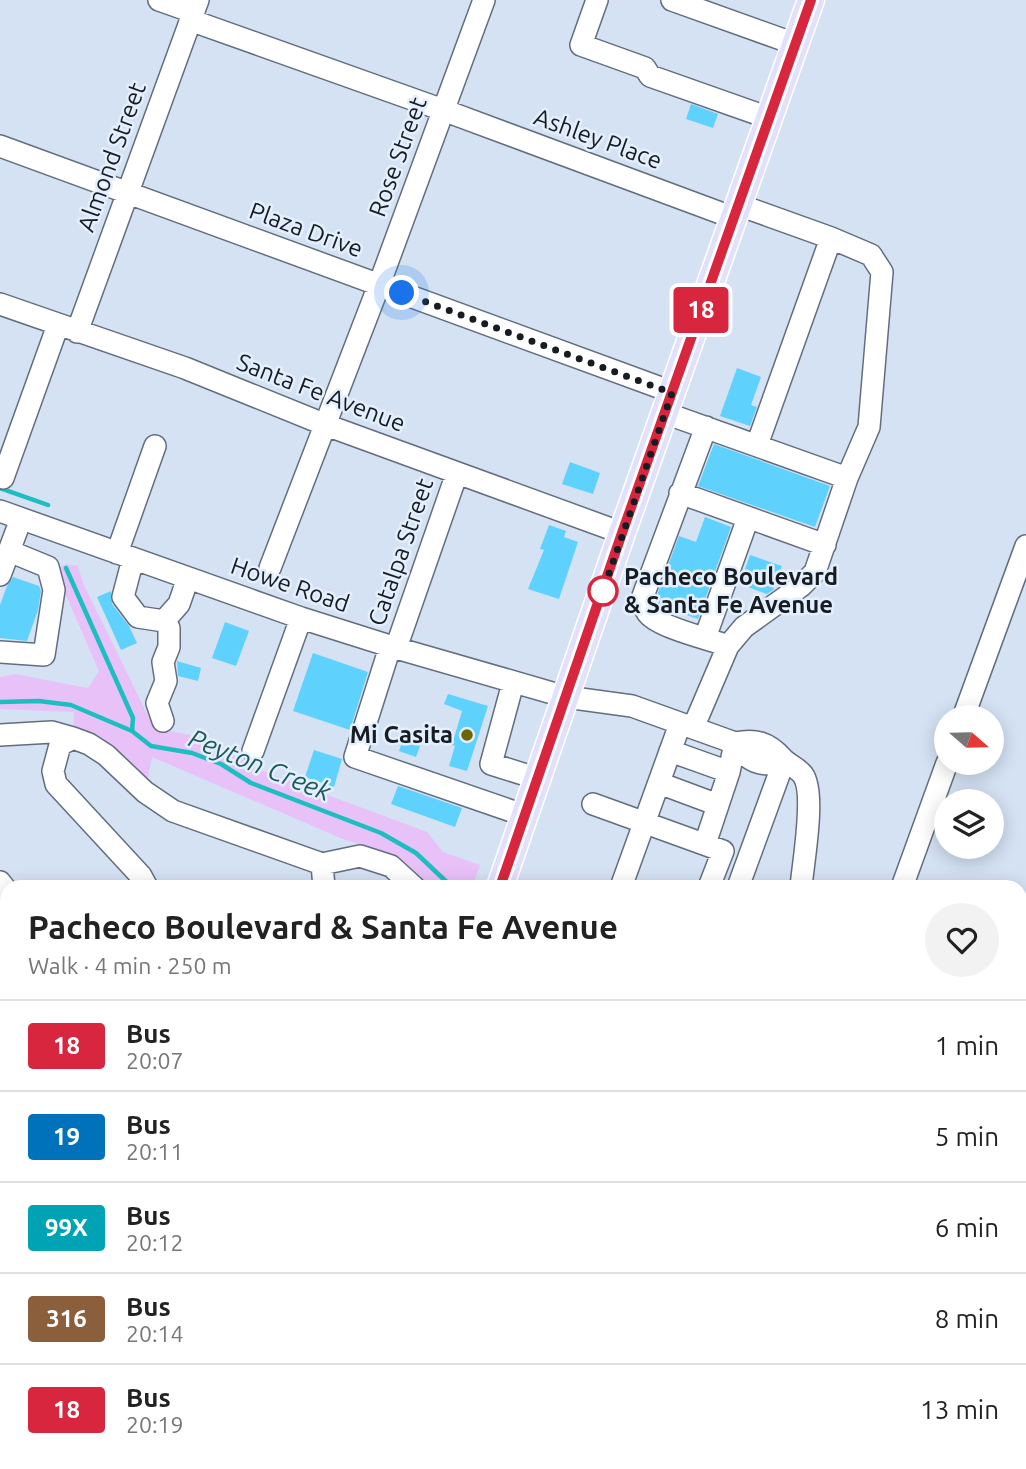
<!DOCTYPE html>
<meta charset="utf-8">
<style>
body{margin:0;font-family:Ubuntu,sans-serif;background:#f2f2f2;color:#222;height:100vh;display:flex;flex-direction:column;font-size:26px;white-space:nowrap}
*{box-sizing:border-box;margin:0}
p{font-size:23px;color:#767676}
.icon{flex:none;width:38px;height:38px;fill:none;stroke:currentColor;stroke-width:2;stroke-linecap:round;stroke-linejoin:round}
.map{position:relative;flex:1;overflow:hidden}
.drawer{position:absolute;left:0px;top:880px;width:1027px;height:590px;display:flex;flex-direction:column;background:#fff;border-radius:21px 21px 0 0;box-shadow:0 4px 18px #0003}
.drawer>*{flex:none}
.badge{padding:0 14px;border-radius:5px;font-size:24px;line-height:46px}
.needle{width:46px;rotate:110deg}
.fabs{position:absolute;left:934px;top:705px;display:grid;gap:14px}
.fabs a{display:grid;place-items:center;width:70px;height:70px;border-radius:50%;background:#fff;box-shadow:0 4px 18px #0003;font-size:35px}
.you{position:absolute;width:35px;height:35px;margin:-18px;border:5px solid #fff;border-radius:50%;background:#1a73e8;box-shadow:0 0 0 10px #1a73e833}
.map>.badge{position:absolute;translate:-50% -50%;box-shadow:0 0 0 4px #fff}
.round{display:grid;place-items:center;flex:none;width:74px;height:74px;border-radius:37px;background:#f2f2f2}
.summary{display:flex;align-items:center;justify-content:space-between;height:119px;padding:0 28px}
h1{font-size:33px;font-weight:700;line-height:52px}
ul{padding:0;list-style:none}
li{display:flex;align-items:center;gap:21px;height:91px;padding:0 28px;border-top:2px solid #e0e0e0}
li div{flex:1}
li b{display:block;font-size:26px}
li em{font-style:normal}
li .badge{min-width:77px;font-weight:700;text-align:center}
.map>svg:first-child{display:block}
.green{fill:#e8c1f9}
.water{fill:#1cbec0}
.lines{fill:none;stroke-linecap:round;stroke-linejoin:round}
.stream{stroke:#1cbec0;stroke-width:4.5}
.building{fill:#5fd1fd}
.minor-tunnel{stroke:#aebaca;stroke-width:21;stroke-dasharray:21 10;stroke-linecap:butt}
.minor-casing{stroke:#626e7e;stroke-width:24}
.major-casing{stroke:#fff;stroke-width:29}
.minor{stroke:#fff;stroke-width:21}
.major{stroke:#e2e1fc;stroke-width:26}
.line-casing{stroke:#fff;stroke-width:16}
.line{stroke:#d7263d;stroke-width:10}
.walk{stroke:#171c22;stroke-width:7;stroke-dasharray:0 12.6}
.stop-dot{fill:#fff;stroke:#d7263d;stroke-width:3.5}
.poi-dot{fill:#6b6700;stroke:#e4effe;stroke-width:2.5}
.labels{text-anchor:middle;stroke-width:5;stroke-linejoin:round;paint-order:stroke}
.street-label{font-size:24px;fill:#171c22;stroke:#e4effe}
.stop-label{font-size:24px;font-weight:bold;fill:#171c22;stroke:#e4effe;text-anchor:start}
.poi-label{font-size:24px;font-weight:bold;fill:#171c22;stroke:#e4effe;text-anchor:end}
.water-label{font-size:26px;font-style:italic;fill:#1f5a5b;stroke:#e4effe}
</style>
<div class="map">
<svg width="1026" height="1469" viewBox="0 0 1026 1469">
<rect width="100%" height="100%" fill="#d4e2f4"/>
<path class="green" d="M66,564L78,566L83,583L154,728L205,738L258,769L427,832L443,852L480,865L472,887H435L421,881L395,855L343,839L152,757L145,792L73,738L74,712L0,709V677L15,674L88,688L99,671L55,570Z
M50,1463H114L112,1469H36Z"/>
<path class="water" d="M0,916L7,926V1338L1,1340Z"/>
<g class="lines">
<path class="stream" d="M0,488L48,505
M66,568L133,718L132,731
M0,702L39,701L71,705L132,731L151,746L192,753L221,764L251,783L381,833L416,853L452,887"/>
</g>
<path class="building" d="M691,104L718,114L713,128L686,119Z
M737,368L761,377L751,405L757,407L750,426L720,416Z
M714,444L830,486L815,527L698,486Z
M570,462L600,473L593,494L562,484Z
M705,517L731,527L698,619L658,605L656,598L679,536L696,542Z
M549,525L566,531L564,537L578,542L559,599L528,589L544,550L540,549Z
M750,555L782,566L773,590L767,594L740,584Z
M13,577L39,586L41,591L38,610L27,641L0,638V605L7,586Z
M111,591L112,604L129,626L137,643L121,650L97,597Z
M225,622L249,631L236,666L212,658Z
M313,653L368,672L350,730L293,711Z
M177,661L201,668L198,681L178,676Z
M448,694L488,706L467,771L449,766L455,746L452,745L462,711L444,704Z
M404,737L421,743L416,757L399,751Z
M314,750L342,759L334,787L305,777Z
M398,786L462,808L455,827L391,804Z"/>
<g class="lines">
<path class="minor-tunnel" d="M184,1469L190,1463"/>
<defs>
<path id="minor" d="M159,0L193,12
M597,0L581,45L645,68L650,76L769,118
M672,0L795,44
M190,20L443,110L734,218
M0,146L672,392
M739,205L831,238L757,445
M831,238L871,255L882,272L869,427L847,478
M0,304L185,368L326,425L622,533
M77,332L198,0
M665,413L847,478L815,572L801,586L744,627L728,646L693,728
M706,427L643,596C643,601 643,607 647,612C656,627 710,639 728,646
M3,478L58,325
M680,493L825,545
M0,511L301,618L396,648L566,697L632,706L735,743C755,739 768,742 782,758C788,765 797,767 803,775C816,793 803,863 801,887
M117,553L155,446
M133,559L123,597L138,617L164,621L179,604L188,578
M270,568L379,285L484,0
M0,575L21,519
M705,638L748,518
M390,647L355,757L526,816
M396,648L457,473
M0,652L44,655L54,590L48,567L9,551
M513,683L491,764L539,779
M963,718L1026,546
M163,721L157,703L166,681L163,662L169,647V628L164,621
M0,735L52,732L73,738
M735,743C748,762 762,768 784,761
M253,751L301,618
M670,751L729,772
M659,783L718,805
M593,804L723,851L709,887
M705,844L729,772L735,743
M322,864L324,887
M0,882L7,891
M147,887L141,876L56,784L53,771L60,745L73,738L89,744L106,755L145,792L173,811L322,864L360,856L391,866L414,887
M621,887L680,724
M738,887L784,761
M902,887L947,763
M1020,1181L1026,1183
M0,1423L7,1415
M255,1463L269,1469
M458,1463L472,1469
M539,1463L556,1469
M215,1467L217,1463
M125,1469L127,1463
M169,1469L171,1463
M234,1469L236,1463
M360,1469L362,1463
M398,1469L400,1463
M637,1469L640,1463
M689,1469L691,1463"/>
<path id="major" d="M500,887L622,533L811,0
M284,1469L289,1463"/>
</defs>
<use href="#minor" class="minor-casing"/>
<use href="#major" class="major-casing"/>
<use href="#minor" class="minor"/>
<use href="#major" class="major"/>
</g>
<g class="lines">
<defs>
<path id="line" d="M500,887L622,533L811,0"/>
</defs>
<use href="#line" class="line-casing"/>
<use href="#line" class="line"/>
<path class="walk" d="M402,293L672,393L603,591"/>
</g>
<circle class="stop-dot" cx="603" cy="591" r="14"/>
<circle class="poi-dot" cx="467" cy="735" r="7"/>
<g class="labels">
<g class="street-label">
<text transform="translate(598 139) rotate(20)" y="8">Ashley Place</text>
<text transform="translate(112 157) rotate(-70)" y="8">Almond Street</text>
<text transform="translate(398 157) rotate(-70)" y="8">Rose Street</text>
<text transform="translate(306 230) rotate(20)" y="8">Plaza Drive</text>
<text transform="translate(321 393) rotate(21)" y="8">Santa Fe Avenue</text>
<text transform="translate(401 552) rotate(-71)" y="8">Catalpa Street</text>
<text transform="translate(290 585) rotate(19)" y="8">Howe Road</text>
</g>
<g class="stop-label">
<text x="624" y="585">Pacheco Boulevard<tspan x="624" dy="28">&amp; Santa Fe Avenue</tspan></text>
</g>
<g class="poi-label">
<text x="453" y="743">Mi Casita</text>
</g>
<g class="water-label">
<text transform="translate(260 765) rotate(22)" y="9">Peyton Creek</text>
</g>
</g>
</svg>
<div class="fabs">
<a><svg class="needle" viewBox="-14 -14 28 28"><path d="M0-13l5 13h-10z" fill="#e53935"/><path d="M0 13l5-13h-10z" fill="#767676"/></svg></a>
<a><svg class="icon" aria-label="layers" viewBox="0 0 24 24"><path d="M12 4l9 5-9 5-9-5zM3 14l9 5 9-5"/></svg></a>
</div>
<div class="you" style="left:402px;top:293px"></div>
<b class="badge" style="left:701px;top:310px;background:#d7263d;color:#fff">18</b>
<section class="drawer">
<div class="summary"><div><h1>Pacheco Boulevard &amp; Santa Fe Avenue</h1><p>Walk · 4 min · 250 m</p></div><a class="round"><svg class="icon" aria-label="heart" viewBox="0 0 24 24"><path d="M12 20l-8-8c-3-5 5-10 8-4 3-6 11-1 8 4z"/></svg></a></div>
<ul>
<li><span class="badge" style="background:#d7263d;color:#fff">18</span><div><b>Bus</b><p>20:07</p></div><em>1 min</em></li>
<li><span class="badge" style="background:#0072bc;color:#fff">19</span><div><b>Bus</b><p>20:11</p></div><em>5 min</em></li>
<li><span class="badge" style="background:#00a3b4;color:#fff">99X</span><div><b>Bus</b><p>20:12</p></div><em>6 min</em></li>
<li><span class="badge" style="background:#8b5e3c;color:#fff">316</span><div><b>Bus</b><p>20:14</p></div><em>8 min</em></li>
<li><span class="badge" style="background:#d7263d;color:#fff">18</span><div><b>Bus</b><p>20:19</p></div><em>13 min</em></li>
</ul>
</section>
</div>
